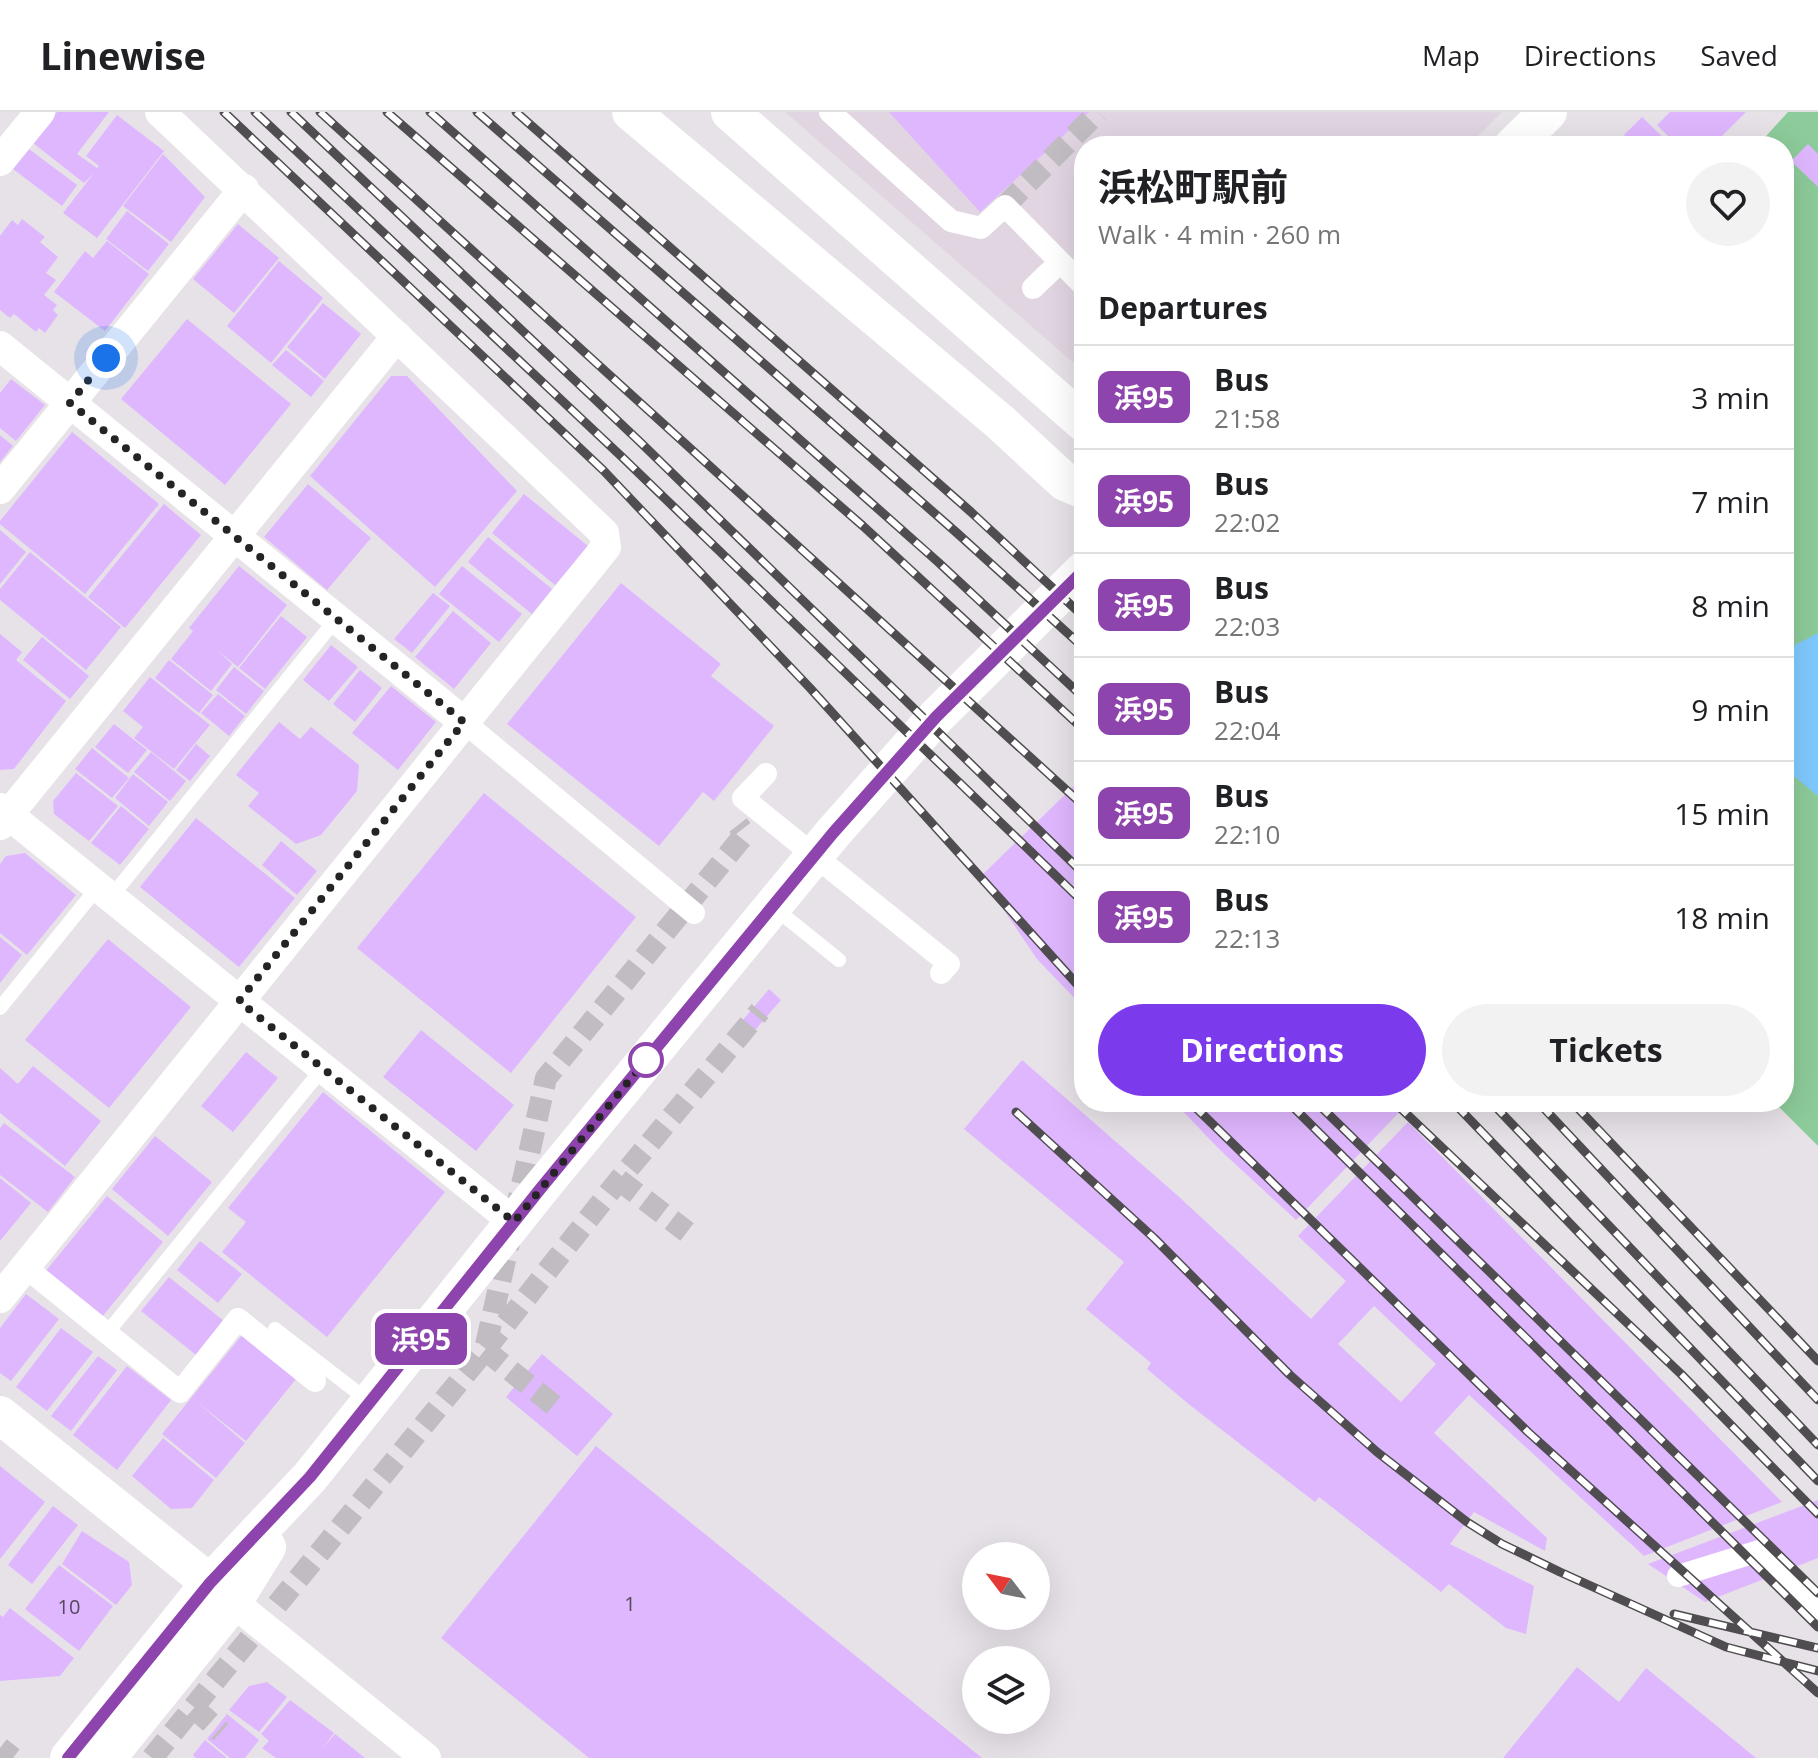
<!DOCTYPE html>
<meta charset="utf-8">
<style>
body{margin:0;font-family:"Open Sans","Noto Sans JP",sans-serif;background:#f2f2f2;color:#202124;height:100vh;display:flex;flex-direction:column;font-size:30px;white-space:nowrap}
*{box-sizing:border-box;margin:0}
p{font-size:26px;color:#757577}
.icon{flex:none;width:44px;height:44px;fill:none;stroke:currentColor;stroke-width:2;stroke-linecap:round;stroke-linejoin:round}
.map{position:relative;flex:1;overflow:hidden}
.panel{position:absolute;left:1074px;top:24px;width:720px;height:976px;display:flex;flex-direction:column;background:#fff;border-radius:32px;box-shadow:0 8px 32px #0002}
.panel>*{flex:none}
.badge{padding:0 16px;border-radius:12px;font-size:28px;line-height:52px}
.needle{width:52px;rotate:302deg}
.controls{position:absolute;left:962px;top:1430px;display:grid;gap:16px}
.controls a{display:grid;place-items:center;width:88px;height:88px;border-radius:50%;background:#fff;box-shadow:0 8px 32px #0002;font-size:40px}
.you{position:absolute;width:40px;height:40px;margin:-20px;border:6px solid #fff;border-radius:50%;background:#1a73e8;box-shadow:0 0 0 12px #1a73e833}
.map>.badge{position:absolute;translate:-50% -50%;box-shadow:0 0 0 4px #fff}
h2{padding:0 24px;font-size:30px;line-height:72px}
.round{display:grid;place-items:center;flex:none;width:84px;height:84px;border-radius:42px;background:#f2f2f2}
.summary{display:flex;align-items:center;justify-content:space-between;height:136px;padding:0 24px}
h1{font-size:38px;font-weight:700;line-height:60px}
.button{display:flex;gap:16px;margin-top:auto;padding:16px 24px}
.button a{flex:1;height:92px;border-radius:48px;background:#7c3aed;color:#fff;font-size:32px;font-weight:700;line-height:92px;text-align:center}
.button a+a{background:#f2f2f2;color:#202124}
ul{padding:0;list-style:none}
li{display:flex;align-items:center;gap:24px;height:104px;padding:0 24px;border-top:2px solid #e0e0e0}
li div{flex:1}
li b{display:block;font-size:30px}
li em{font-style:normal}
li .badge{min-width:88px;font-weight:700;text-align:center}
header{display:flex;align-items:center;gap:48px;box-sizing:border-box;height:112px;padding:0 40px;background:#fff;border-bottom:2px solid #e0e0e0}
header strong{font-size:38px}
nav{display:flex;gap:44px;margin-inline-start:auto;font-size:28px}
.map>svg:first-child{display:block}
.built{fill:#e0d5e1}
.green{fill:#8dcb9a}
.water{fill:#7fc9fe}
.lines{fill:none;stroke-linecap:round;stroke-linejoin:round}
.stream{stroke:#7fc9fe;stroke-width:12}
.building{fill:#dfb7fe;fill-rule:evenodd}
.pedestrian-tunnel{stroke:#c0bcc1;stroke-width:22;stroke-dasharray:22 11;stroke-linecap:butt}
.service{stroke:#fff;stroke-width:14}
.pedestrian{stroke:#fff;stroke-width:22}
.minor{stroke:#fff;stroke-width:30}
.tertiary{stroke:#fff;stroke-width:38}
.rail-casing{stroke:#4f4d4f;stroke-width:9}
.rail{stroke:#fff;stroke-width:6;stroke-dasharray:18;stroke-linecap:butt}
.line-casing{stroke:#fff;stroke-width:18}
.line{stroke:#8e44ad;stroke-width:12}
.walk{stroke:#252325;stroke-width:8;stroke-dasharray:0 14.4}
.stop-dot{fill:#fff;stroke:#8e44ad;stroke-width:4}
.labels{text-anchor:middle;stroke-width:6;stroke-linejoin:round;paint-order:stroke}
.number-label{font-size:20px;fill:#54485b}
</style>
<header>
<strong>Linewise</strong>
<nav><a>Map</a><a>Directions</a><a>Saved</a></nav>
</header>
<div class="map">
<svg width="1818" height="1646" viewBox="0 0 1818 1646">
<rect width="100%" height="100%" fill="#e7e2e8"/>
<path class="built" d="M785,0H1502L1468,34H1084V260Z"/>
<path class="green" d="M1788,0H1818V1034L1774,990H1784V34H1757Z"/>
<path class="water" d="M1818,521V684L1790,661L1784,646V551L1795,533Z"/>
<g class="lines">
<path class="stream" d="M1784,540L1789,544"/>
</g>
<path class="building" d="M57,0H109L77,42L97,56L99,54L86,44L117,3L164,39L97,126L63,101L94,61L84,71L33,31Z
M889,0H1089L980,100Z
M1670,0H1746L1712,34H1678L1657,13Z
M1642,5L1672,34H1634L1624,23Z
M1808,32L1818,42V75L1791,49Z
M29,37L77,73L62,94L13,57Z
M163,42L205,85L171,130L123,94Z
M127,99L169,132L148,159L106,127Z
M22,107L45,125L40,130L58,145L46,161L56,168L44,183L57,193L53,198L58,203L45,221L39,216L36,220L14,202L10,206L0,198V124L12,108L18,113Z
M238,112L279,146L234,201L193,167Z
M107,129L149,162L105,219L54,180L85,139L93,146Z
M279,149L323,186L271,251L227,214Z
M323,191L361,222L325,267L287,235Z
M187,207L291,292L225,373L121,287Z
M286,238L324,269L311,285L272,253Z
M391,264H407L517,379L435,475L310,364Z
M11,267L45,293L16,329L0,316V281Z
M72,320L159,392L85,482L0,412V409Z
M0,323L13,334L0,350Z
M308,372L371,426L327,478L264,425Z
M524,382L588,434L555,473L492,421Z
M164,392L201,423L125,516L88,485Z
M0,418L26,440L0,472Z
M488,425L552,477L532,502L468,450Z
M30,440L121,515L86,558L0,488V477Z
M239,454L287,493L238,555L218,539L232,552L211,579L171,547L193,519L189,516Z
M462,454L522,502L499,530L439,482Z
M621,471L721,552L711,564L774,614L714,689L703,680L659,734L507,612Z
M433,481L450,494L412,541L394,527Z
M453,499L491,531L454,577L415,545Z
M281,504L307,525L265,577L239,556Z
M0,522L22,540L16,548L66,589L14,657L0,658Z
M42,525L89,564L70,587L23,548Z
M331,533L358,555L329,589L303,568Z
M169,548L213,583L199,601L155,566Z
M234,555L264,579L246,602L216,578Z
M360,558L382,576L355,610L333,592Z
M150,565L210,613L174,657L134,626L143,615L123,599Z
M391,574L436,610L398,658L352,621Z
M218,582L245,604L229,624L201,601Z
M279,610L300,627L311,615L359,653L357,679L321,723L296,732L248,694L259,681L236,663Z
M114,612L147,638L128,661L95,635Z
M196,632L210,644L190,669L176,658Z
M92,636L129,666L112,686L75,657Z
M151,640L186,669L170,689L134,660Z
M76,661L118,694L89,729L54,702L53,689Z
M133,662L168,690L149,714L115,686Z
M1074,674L1084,683V896L1037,847L981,764Z
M484,681L636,805L511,961L357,836Z
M121,694L149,717L120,753L91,731Z
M196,706L295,786L239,855L140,775Z
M281,729L317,759L297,783L262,753Z
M25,741L76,783L27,843L0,821V752L6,744Z
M0,825L22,843L0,871Z
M108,827L191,895L109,996L25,928Z
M769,877L781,888L743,932L731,922Z
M421,918L514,993L476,1039L383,965Z
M246,940L278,966L233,1020L201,994Z
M1022,948L1177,1083L1311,1207L1346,1169L1298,1124L1408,1010L1782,1390L1644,1444L1469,1283L1434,1321L1547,1426L1545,1439L1474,1400L1450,1432L1534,1474L1526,1522L1506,1516L1449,1472L1441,1480L1319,1385L1315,1390L1191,1294L1147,1257L1151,1251L1086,1197L1124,1150L964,1017ZM1374,1194L1436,1252L1401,1290L1338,1232Z
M33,954L101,1009L65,1054L0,1001V956L18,972Z
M323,980L445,1080L327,1225L222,1140L246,1110L228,1096Z
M1174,990H1409L1296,1108L1220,1038Z
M4,1011L75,1065L48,1100L0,1063V1016Z
M155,1024L212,1070L168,1124L112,1077Z
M0,1066L31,1091L0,1129Z
M107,1084L163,1130L102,1205L45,1160Z
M200,1129L242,1162L218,1191L177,1158Z
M169,1165L224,1209L196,1243L141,1199Z
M26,1182L59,1207L11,1269L0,1261V1216Z
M61,1216L93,1240L47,1299L16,1275Z
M242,1223L296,1267L246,1329L196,1289L245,1331L216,1366L162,1322Z
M542,1242L613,1302L577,1344L506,1285Z
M98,1244L117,1258L71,1319L51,1304Z
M127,1254L171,1288L117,1358L73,1323Z
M163,1326L214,1368L192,1396L171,1397L132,1364Z
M596,1334L982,1646H589L441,1526Z
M0,1354L45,1390L0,1447Z
M1818,1388V1446L1705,1490L1648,1452Z
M53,1394L78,1413L32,1472L8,1453Z
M82,1419L129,1450L132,1473L116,1493L62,1452Z
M59,1453L113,1494L79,1539L25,1497Z
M10,1496L74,1546L60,1564L0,1569V1503L3,1505Z
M1577,1555L1619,1590L1646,1556L1756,1646H1503Z
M267,1570L287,1585L259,1620L229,1598L249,1574Z
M290,1588L334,1621L322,1637L335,1622L365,1646H276L262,1636L269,1629L261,1622Z
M227,1602L259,1628L245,1646H230L207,1627Z
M205,1628L227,1646H196L193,1643Z"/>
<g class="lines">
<path class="pedestrian-tunnel" d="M1005,94L1098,0
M619,1068L687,1120
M486,1233L546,966L745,722L738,713
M485,1238L562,1300
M194,1596L221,1620
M0,1636L13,1646
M152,1646L485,1238L619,1068L760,899"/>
<path class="service" d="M111,785L337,506
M772,794L839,848
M0,896L98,775
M275,1217L370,1290
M107,1221L323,956"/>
<path class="pedestrian" d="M830,0L951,109L981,116L1005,94L1084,174
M1033,176L1060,150
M464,610L694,801
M766,662L743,686L949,852L941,861
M25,1155L180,1280L238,1207L315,1269
M1678,1464L1759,1439L1818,1496"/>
<path class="minor" d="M0,49L40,0
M0,234L464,610
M0,377L244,77
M0,696L514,1110
M0,713L397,224
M0,1186L606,435L604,421L160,0
M233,1490L426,1646"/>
<path class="tertiary" d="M631,0L1000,310L1065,370L1084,378
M730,0L1084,311
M1513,34L1548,0
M0,1303L210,1471
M69,1646L210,1471L310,1365L541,1076L833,721L936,605L1084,458
M107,1646L233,1490L267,1435"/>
<defs>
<path id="rail" d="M224,0L603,358L810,576L1084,880
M255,0L622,345L1084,791
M291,0L638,328L1084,762
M320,0L1084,694
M387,0L863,414L1084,618
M430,0L938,450L1084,586
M477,0L957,421L1084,536
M516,0L971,400L1084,505
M1190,990L1528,1320L1818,1581
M1288,990L1818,1515
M1316,990L1818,1481
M1394,990L1681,1262L1818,1402
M1453,990L1818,1369
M1491,990L1818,1333
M1538,990L1818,1288
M1572,990L1818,1249
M1016,1000L1154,1126L1290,1263L1377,1340L1467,1410L1502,1432L1560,1460L1726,1535L1818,1559
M1674,1502L1818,1536"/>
</defs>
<use href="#rail" class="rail-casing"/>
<use href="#rail" class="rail"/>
</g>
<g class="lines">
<defs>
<path id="line" d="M68,1646L210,1471L310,1365L541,1076L833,721L936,605L1084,458"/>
</defs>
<use href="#line" class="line-casing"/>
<use href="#line" class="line"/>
<path class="walk" d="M106,246L70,291L464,610L239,889L514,1110L646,948"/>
</g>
<circle class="stop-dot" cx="646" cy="948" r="16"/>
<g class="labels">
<g class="number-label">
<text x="630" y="1499">1</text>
<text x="69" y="1502">10</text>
</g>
</g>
</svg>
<div class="controls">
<a><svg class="needle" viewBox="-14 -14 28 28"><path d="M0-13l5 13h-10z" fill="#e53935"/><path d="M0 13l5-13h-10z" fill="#757577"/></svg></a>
<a><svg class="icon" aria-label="layers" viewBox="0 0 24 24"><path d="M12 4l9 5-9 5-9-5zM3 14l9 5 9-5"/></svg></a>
</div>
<div class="you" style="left:106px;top:246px"></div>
<b class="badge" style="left:421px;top:1227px;background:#8e44ad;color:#fff">浜95</b>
<section class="panel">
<div class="summary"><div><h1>浜松町駅前</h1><p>Walk · 4 min · 260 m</p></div><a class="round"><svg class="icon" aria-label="heart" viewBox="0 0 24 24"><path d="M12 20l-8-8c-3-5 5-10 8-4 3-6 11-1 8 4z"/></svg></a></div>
<h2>Departures</h2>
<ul>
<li><span class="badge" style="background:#8e44ad;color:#fff">浜95</span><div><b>Bus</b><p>21:58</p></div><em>3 min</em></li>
<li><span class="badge" style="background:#8e44ad;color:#fff">浜95</span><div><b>Bus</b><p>22:02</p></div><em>7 min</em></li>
<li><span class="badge" style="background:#8e44ad;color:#fff">浜95</span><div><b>Bus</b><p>22:03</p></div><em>8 min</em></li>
<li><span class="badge" style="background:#8e44ad;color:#fff">浜95</span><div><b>Bus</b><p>22:04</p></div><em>9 min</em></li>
<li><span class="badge" style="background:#8e44ad;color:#fff">浜95</span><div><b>Bus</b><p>22:10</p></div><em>15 min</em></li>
<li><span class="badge" style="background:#8e44ad;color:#fff">浜95</span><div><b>Bus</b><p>22:13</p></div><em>18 min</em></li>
</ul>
<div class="button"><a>Directions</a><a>Tickets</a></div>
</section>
</div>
